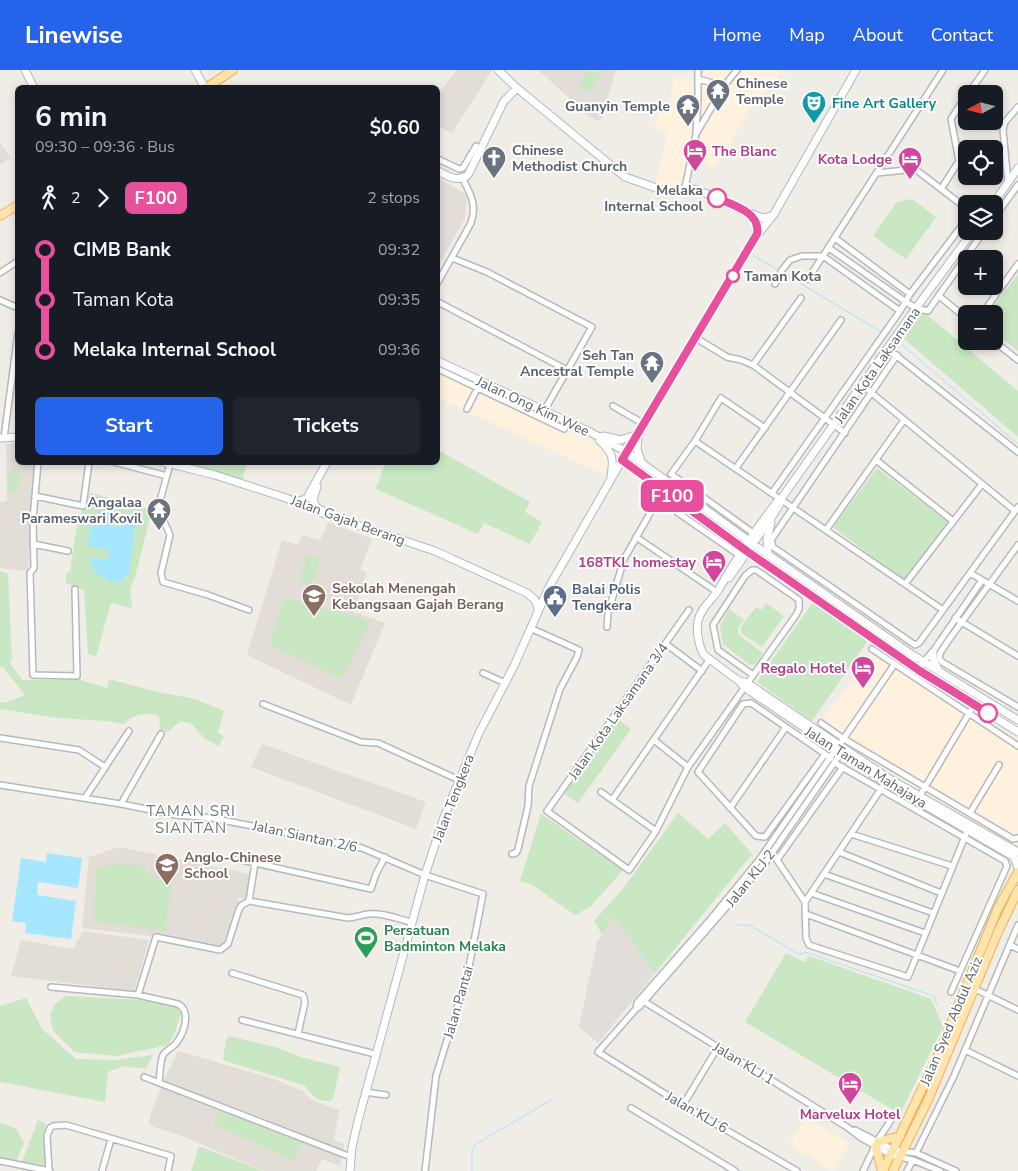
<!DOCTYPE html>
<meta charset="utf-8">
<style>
body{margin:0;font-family:"Nunito Sans",sans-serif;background:#20242c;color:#f1f3f6;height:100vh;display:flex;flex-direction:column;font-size:19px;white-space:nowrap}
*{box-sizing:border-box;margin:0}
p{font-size:16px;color:#9ea1a6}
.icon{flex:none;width:28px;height:28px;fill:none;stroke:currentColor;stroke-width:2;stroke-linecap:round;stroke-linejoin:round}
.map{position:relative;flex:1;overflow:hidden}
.sheet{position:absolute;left:15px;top:15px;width:425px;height:380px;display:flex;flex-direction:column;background:#171b24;border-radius:8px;box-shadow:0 2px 8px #0003}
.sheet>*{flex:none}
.badge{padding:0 10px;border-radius:8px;font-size:18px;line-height:32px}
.needle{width:32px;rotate:263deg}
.tools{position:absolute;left:958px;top:15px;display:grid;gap:10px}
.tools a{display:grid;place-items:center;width:45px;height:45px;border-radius:8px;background:#171b24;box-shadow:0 2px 8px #0003;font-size:25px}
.map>.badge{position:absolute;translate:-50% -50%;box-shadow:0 0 0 2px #fff}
.legs{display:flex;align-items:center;gap:8px;height:55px;padding:0 20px;font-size:16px}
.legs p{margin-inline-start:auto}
.head{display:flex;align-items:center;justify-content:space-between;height:85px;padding:0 20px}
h1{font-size:28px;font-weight:700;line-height:38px}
.primary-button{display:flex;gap:10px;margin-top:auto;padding:10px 20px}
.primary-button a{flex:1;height:58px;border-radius:8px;background:#2563eb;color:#fff;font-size:20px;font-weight:700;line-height:58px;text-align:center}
.primary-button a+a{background:#20242c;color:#f1f3f6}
ul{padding:0 20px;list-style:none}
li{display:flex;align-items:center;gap:18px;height:50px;font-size:19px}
li i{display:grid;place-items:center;width:8px;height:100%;margin:0 6px;background:currentColor}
li i::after{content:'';width:12px;height:12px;margin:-6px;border:4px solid;border-radius:50%;background:#171b24}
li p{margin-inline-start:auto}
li:first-child i{background:linear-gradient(#0000 50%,currentColor 0)}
li:last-child i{background:linear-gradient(currentColor 50%,#0000 0)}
header{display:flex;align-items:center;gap:30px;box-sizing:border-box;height:70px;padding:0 25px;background:#2563eb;color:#fff}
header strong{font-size:24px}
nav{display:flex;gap:28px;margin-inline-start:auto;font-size:18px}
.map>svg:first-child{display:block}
.commercial{fill:#fef1dd}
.industrial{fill:#e1deda}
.education{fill:#e2ddd7}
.green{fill:#c8e7c2}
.water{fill:#a6e7ff}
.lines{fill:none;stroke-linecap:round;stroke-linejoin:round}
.stream{stroke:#a6e7ff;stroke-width:1}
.street-casing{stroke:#b6b9bc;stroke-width:8}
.secondary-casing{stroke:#b4b9bd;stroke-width:9}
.primary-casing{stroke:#f2b05d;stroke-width:10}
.street{stroke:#fff;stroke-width:5}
.secondary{stroke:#fff;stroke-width:7}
.primary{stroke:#ffe4ab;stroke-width:8}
.line-1-casing{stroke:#fff;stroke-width:11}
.line-1{stroke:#e6509d;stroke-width:8}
.stop-1-dot{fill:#fff;stroke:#e6509d;stroke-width:2.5}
.labels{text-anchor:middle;stroke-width:4;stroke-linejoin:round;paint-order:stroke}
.worship-label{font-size:14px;font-weight:bold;fill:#5b616d;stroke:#fff;text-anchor:end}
.culture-label{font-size:14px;font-weight:bold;fill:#0d838f;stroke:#fff;text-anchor:start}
.hotel-label{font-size:14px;font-weight:bold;fill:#b23c85;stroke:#fff;text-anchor:end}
.stop-label{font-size:14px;font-weight:bold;fill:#5d6366;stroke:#fff;text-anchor:end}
.street-label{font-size:14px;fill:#5d6366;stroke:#fff}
.education-label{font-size:14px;font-weight:bold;fill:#785e54;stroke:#fff;text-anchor:start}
.service-label{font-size:14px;font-weight:bold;fill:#4e5e75;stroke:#fff;text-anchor:start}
.leisure-label{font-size:14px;font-weight:bold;fill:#27864d;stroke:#fff;text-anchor:start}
.neighbourhood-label{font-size:15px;letter-spacing:1px;fill:#6e7578;stroke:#fff}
</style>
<header>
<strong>Linewise</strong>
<nav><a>Home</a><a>Map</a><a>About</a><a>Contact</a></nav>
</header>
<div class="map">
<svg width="1018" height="1101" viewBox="0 0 1018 1101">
<rect width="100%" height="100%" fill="#f0ece6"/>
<path class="commercial" d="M705,0H782L774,12L750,39L715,98L692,89L687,113L672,118L656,113L667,61L654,58L661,33L670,35L673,7L696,10L702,6Z
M438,298L606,379L611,391L605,405L438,328Z
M875,576L1018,673V774L1013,776L817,658Z
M807,1047L850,1074L833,1101L789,1074Z"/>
<path class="industrial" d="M613,846L655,903L598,973L579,957L597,872Z"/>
<path class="education" d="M456,0H492L452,63L438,56V24Z
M538,0H616L601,49L598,51L594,50Z
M0,72L11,88L0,95Z
M438,108L467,125L465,148L438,196Z
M17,373L18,392L36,393L28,501L0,498V432L7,431L6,374Z
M328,452L372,469L360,500L367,502L353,542L385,553L351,635L247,585L282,470L298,475L302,465L320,470Z
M262,674L426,732L416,759L251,697Z
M119,777L250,804L246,828H239L230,873L219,878L150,866L82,858L89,787Z
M83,861L149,870L134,921L11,906L21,870L73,879Z
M178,981L271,1008L303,1021L312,1030L339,1040L334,1070L344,1074L340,1096L322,1089L316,1101H264L182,1066L151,1056L149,1053L151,1044L163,1011Z"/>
<path class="green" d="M587,0H593L600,3L591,22L579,17Z
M912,129L936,147L906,189L873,166L897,132Z
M1018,204V281L994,262V244H988Z
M920,239L1018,321V367L901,266Z
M438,380L530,432L525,442L542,452L530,474L484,453L478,464L376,419L385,393L438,392Z
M190,392L247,393L242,410L189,395Z
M877,398L948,452L904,511L833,457Z
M10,399L20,400L18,423L7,422Z
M91,423L152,440L134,511L130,518L132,538L111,533L96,586L88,584L84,520L66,513V504L70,502L76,460L86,428Z
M307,485L320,489L313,515L300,511Z
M0,501L8,504L12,590L10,591L11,595L22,610H81L107,618L109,609L153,621L195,629L224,641L218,663L224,666L219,676L204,668L192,654L180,651L168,662L160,659L159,646C147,642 133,644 124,654L107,651L58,648L0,639V632L4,633L25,625L4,598L0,597Z
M284,527L364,549L370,552L342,609L269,574Z
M813,532L868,570L812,651L757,612Z
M766,533L784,546L762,577L742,564L741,557L756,537L761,540Z
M729,539L744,550L738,558L739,565L763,583L755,594L750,595L723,574L720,556Z
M616,648L631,659L578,733L563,723Z
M678,743L708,769L725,753L752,784L655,903L613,846L602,864L594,851L625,816Z
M541,744L623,800L591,836L575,845L531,814L520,811Z
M116,794L145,796V803L172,811L165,861L93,851L97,798Z
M786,883L804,892L809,886L931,929L943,957L900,1044L745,952Z
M66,926L143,930L178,938L181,943L174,965L168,975L116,986L75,982L53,961L50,945L56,933Z
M26,928L42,959L76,989L115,990L153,985L145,999L124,996L108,1002L105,1032L0,1012V936Z
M229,966L278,978L301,987L340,997L334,1026L331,1031C318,1032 312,1026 305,1016L223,990L226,970Z
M221,1038L302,1072L298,1080L295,1079L294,1083L297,1085L294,1091L214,1054Z
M38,1050L45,1053L46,1095L22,1092Z
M0,1053L16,1058L24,1073L16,1092L0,1089Z
M199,1076L263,1101H191Z"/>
<path class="water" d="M101,440L109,442L113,446V455L121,459L126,445L131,443L139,451L135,459L129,504L125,506L123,511C109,514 90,504 90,488L106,489L109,487V481L89,477C86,463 94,451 101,440Z
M47,783L82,788L78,818L38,812L37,825L76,831L71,869L25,863L26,853L12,851L21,788L46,792Z"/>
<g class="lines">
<path class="stream" d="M754,186L780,201
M783,203L883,263
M901,274L1018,374
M738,855H749L799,884H803L805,882L934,926L937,935
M472,1101V1080L476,1074L553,1029"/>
<defs>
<path id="street" d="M698,9L724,16
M968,24L985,0
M696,62L698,29V0
M438,89L459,99L463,98L476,76
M877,103L915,99L966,138
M1008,113L1003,60L1005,52L1018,37
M685,118L696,64L724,16L737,0
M941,119L959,91L951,49L966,26
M994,148L1018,115
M835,168L910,224
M829,178L906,232L916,238L928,241L984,161
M452,188L487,202L592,257L544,341
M0,203L18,191
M808,209L943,0
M438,212L471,153C477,135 471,125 463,109
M775,214L782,200L790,190L802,186H823L900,241
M939,226L966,248
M0,230L18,238
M438,232L567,300
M982,244L1018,194
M696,268L727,287L741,290L753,295L845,363
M994,271L1018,290
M888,279L1018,382
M897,285L771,470L773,477L915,575L919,573L1018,437
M753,295L801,228
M438,299L564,359L567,352
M862,315L1015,441
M613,336L644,354
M467,339L479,315
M4,368L18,263
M695,371L943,540
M876,390L953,451
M38,392L33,449L34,498L30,503L33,605L77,606L75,519
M114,392L167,406
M170,394L158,438L170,465L161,503L163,512L208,525L249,540
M736,398L841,250
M772,423L900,241L910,224L966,150
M35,426L83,436L89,392
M826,460L904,350
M753,463L671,404L695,371L721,328L765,358
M636,467L717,522
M33,474L68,481
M1018,475L948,571L940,583L939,588L942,592L1018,637
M970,503L1018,531
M905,514L982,414
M689,540L547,741L629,800L656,761L688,697L796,545L799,539V530L795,527L756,500H752L745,506L713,555L718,580L753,605
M955,548L1018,586
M607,557L608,543L624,489L657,431H661L739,485
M666,574L702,601
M872,579L1018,676
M917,599L934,580L982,510
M483,603L505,613
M263,634L361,672L378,673L459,710
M821,653L844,669L1013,769L1018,768
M0,668L79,680L105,697
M654,670L688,697
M842,671L894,595
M825,684L765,767L756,766L698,702L743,634L751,633L825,684L831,688
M835,693L1005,791L1007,796L951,922
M887,710L805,832L806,868L809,875L908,907L968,759
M0,715L121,734L176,745L212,748L362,778L425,805L483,824L468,902L436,1006L425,1101
M601,722L656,761
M85,728L129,661
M918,729L974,635
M612,730L709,590
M121,734L161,664
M730,738L786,657
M970,743L999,695
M851,764L952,796
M839,782L941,823
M512,784L516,783L518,779L528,736L529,716L560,619L577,587L579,580L530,558
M237,789L371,819L376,804L385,787
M824,804L933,843
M811,823L925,863
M249,831L255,793
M805,832L777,790L843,697
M806,844L960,901
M1010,875L1018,879
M232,903L303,925L305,932L298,964
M51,917L138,925L178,934C191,941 185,961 177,972C174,977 166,980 163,985C160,992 160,1005 159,1012
M975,919L1018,940
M138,925L156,867L220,880L228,874L239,839L242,835L249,831L348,848C356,847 361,845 368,844C381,842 398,849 411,852
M640,929L784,1018L847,1057L860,1067L891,1085L913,1090L940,1101
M636,939L637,933L709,851L759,790L836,679H839
M242,950L375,984
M965,980L1018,1006
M144,1007L351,1087
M365,1022L386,1025
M683,1035L718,977
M631,1038L735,1101
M855,1060L894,1080L916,1083L956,1101
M877,1071L891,1050L890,1046
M916,1083L954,1006L1018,855
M0,1091L50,1101
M49,1101L47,1066L50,1058L53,1056L66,1055L171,1086L168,1101
M102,1101L111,1069
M797,1101L683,1035L598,982L636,939L639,937L765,793L841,683L840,680
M863,1101L875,1076
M907,1101L913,1090"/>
<path id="secondary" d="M25,0L34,18
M195,0L205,18
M498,0L517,18L625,107L662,120L670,121L690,118L713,126L751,145L757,155L756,165
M438,101C448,106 457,113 468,105L504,31L517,18
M993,134L1018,98
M750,143L762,148L772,146
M973,161L916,238L781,429L777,432C755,460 736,489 719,519C712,530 700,539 698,551C696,561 699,577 704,585L739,611L744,617L885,712L1014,787L1018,797
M438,291L588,361L627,382L753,474L911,584L1018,650
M603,366L621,370L638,364
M638,367L637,379L641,391
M0,368L18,367
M600,371C613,383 614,389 611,406
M622,390L748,482L917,599L1018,662
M163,392L215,405L286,428L316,441L435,481L527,523L535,530L538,539
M317,416L313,430L316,437L323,441
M294,430L301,431L307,428L327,392
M768,485L767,468L771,453
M729,508L773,445L781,432
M933,583V589L938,599
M739,611L747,613L888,708L1018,782
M350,1101L352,1077L358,1051L425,805L444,747L479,663L514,596L548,519L622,390L755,168L774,144L856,0"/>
<path id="primary" d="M206,18L233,0
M0,146L18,135
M878,1072L900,1066
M876,1077L882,1101
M883,1101L938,985L998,838L1018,802
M893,1101L928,1030L998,862L1018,820"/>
</defs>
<use href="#street" class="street-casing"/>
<use href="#secondary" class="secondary-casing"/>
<use href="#primary" class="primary-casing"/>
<use href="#street" class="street"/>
<use href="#secondary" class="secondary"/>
<use href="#primary" class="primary"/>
</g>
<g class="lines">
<defs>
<path id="line-1" d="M717,128C732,135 761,142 757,164L622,390L748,482L920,601L988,643"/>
</defs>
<use href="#line-1" class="line-1-casing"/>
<use href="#line-1" class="line-1"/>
</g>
<defs>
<symbol id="temple-pin" viewBox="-11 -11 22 30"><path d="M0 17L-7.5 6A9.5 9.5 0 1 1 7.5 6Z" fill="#6b7280" stroke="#fff"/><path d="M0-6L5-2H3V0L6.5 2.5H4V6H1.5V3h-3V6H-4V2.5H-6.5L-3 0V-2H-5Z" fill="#fff"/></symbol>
<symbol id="theatre-pin" viewBox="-11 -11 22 30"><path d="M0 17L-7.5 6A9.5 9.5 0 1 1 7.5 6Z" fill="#0f9aa8" stroke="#fff"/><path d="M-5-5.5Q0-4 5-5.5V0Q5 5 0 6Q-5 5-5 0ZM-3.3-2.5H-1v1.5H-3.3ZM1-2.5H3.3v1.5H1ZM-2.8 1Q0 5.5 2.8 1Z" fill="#fff"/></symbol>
<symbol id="hotel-pin" viewBox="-11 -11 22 30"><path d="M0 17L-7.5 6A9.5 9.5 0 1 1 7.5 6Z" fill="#d1479c" stroke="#fff"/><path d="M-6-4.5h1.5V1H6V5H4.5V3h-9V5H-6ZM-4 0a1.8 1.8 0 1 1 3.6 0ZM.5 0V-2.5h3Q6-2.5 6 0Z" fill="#fff"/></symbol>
<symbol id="church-pin" viewBox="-11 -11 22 30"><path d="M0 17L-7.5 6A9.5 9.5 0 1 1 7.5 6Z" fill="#6b7280" stroke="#fff"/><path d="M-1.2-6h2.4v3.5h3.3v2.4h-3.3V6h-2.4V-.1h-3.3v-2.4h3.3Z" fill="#fff"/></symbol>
<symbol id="school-pin" viewBox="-11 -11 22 30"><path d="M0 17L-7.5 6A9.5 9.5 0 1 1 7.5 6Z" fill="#8d6e63" stroke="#fff"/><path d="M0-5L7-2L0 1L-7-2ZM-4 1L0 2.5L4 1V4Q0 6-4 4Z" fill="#fff"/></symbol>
<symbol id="civic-pin" viewBox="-11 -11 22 30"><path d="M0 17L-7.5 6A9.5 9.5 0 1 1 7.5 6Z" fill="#5c6f8a" stroke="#fff"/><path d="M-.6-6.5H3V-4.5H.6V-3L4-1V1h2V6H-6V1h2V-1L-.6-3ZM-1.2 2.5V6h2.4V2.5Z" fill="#fff"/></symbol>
<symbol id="stadium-pin" viewBox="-11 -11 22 30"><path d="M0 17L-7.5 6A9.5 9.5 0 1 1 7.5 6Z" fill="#2e9e5b" stroke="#fff"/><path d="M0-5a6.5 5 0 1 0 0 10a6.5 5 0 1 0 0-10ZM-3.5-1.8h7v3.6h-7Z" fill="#fff"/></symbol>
</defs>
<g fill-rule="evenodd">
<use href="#temple-pin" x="704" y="7" width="28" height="38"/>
<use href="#theatre-pin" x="800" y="19" width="28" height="38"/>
<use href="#temple-pin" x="674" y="22" width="28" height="38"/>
<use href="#hotel-pin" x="681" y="67" width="28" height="38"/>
<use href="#church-pin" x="480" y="74" width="28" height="38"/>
<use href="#hotel-pin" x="896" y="75" width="28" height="38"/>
<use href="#temple-pin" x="638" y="279" width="28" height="38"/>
<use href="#temple-pin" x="145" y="426" width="28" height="38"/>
<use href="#hotel-pin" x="700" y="478" width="28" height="38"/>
<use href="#school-pin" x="300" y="512" width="28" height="38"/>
<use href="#civic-pin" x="541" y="513" width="28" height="38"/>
<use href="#hotel-pin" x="849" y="584" width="28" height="38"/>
<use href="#school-pin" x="153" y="781" width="28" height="38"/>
<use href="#stadium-pin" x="352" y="854" width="28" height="38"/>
<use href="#hotel-pin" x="836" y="1000" width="28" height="38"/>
</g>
<g class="stop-1-dot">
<circle cx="717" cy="128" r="9"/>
<circle cx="733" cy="206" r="6"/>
<circle cx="988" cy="643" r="9"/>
</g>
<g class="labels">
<g class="worship-label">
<text x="736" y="18" text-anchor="start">Chinese<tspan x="736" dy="16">Temple</tspan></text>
<text x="670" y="41">Guanyin Temple</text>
<text x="512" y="85" text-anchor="start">Chinese<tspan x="512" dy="16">Methodist Church</tspan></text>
<text x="634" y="290">Seh Tan<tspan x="634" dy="16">Ancestral Temple</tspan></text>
<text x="142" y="437">Angalaa<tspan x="142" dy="16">Parameswari Kovil</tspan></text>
</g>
<g class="culture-label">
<text x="832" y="38">Fine Art Gallery</text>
</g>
<g class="hotel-label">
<text x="712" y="86" text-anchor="start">The Blanc</text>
<text x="892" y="94">Kota Lodge</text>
<text x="696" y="497">168TKL homestay</text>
<text x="846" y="603">Regalo Hotel</text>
<text x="850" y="1049" text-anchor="middle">Marvelux Hotel</text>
</g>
<g class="stop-label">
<text x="703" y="125">Melaka<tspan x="703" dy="16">Internal School</tspan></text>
<text x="744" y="211" text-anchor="start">Taman Kota</text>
</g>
<g class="street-label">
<text transform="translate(877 295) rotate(-55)" y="5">Jalan Kota Laksamana</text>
<text transform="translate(533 336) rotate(25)" y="5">Jalan Ong Kim Wee</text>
<text transform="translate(348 450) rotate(20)" y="5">Jalan Gajah Berang</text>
<text transform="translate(618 641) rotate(-55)" y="5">Jalan Kota Laksamana 3/4</text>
<text transform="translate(866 697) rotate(32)" y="5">Jalan Taman Mahajaya</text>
<text transform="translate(453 728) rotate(-69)" y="5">Jalan Tengkera</text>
<text transform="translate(305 766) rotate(12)" y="5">Jalan Siantan 2/6</text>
<text transform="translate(750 808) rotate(-51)" y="5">Jalan KLJ 2</text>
<text transform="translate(458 932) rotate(-74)" y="5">Jalan Pantai</text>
<text transform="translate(951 951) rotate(-67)" y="5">Jalan Syed Abdul Aziz</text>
<text transform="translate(744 993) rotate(31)" y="5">Jalan KLJ 1</text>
<text transform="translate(697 1042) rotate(30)" y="5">Jalan KLJ 6</text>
</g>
<g class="education-label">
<text x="332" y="523">Sekolah Menengah<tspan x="332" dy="16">Kebangsaan Gajah Berang</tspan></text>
<text x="184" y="792">Anglo-Chinese<tspan x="184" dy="16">School</tspan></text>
</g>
<g class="service-label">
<text x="572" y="524">Balai Polis<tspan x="572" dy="16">Tengkera</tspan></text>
</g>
<g class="leisure-label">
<text x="384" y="865">Persatuan<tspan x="384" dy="16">Badminton Melaka</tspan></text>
</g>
<g class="neighbourhood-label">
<text x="191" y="746">TAMAN SRI<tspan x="191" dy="17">SIANTAN</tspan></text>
</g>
</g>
</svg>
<div class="tools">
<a><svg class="needle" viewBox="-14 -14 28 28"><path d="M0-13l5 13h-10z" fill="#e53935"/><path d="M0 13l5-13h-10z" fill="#9ea1a6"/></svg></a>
<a><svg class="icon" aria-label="locate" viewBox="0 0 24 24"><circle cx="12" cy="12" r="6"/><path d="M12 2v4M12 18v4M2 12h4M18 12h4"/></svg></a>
<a><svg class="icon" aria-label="layers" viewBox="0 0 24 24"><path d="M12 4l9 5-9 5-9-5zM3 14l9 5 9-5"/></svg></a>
<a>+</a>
<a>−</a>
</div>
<b class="badge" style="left:672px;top:426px;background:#e6509d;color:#fff">F100</b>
<section class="sheet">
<div class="head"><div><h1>6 min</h1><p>09:30 – 09:36 · Bus</p></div><b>$0.60</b></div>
<div class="legs"><svg class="icon" aria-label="walk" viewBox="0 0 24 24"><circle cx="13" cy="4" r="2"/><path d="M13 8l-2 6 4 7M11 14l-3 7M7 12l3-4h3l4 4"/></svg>2<svg class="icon" aria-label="forward" viewBox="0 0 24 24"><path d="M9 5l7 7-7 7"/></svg><b class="badge" style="background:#e6509d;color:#fff">F100</b><p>2 stops</p></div>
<ul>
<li><i style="color:#e6509d"></i><b>CIMB Bank</b><p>09:32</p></li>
<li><i style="color:#e6509d"></i><span>Taman Kota</span><p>09:35</p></li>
<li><i style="color:#e6509d"></i><b>Melaka Internal School</b><p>09:36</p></li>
</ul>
<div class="primary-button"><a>Start</a><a>Tickets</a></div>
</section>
</div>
